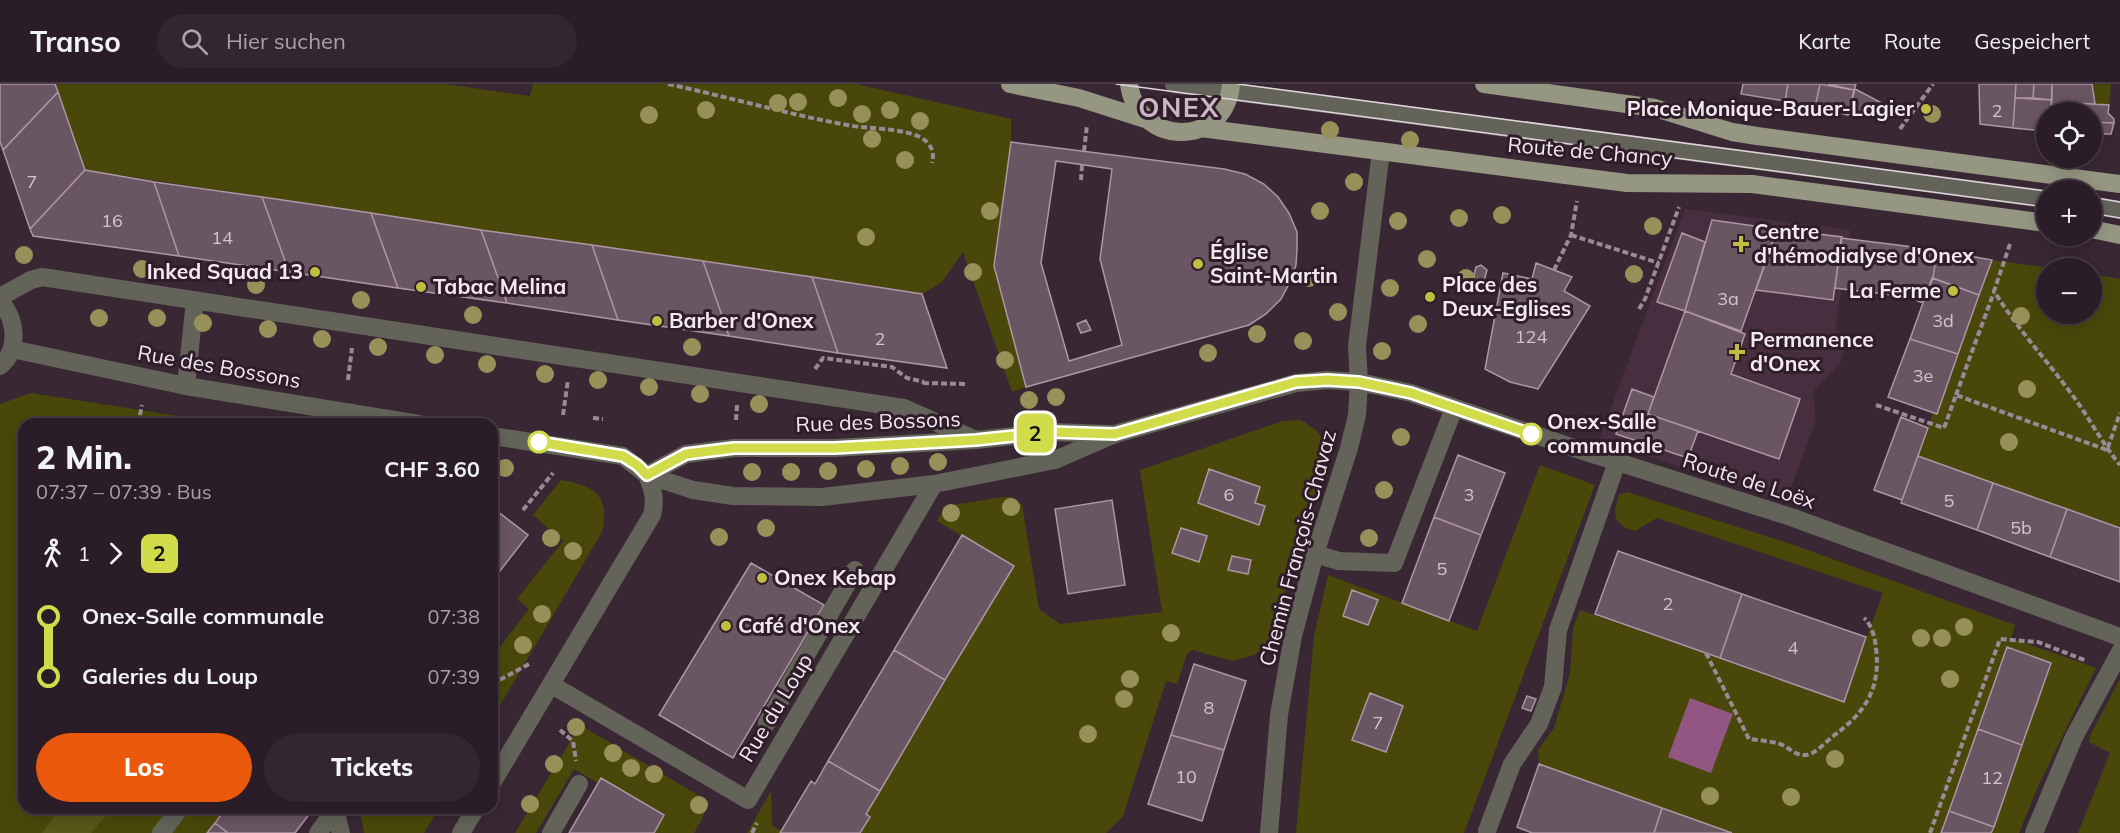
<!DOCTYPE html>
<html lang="de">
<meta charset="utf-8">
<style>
body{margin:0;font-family:Mulish,sans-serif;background:#33262f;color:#f1f3f6;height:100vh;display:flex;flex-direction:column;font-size:22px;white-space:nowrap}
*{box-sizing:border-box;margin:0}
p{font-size:20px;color:#a6a2a7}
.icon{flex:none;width:33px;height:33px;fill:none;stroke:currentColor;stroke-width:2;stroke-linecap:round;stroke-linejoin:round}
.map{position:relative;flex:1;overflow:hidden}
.details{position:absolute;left:18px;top:334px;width:480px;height:396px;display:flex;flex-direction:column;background:#2b1d27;border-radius:18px;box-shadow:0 3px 15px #0003,0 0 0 2px #473b44}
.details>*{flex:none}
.badge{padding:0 12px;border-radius:9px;font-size:21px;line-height:39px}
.controls{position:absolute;left:2036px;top:18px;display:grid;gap:12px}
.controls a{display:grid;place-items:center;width:66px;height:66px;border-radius:50%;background:#2b1d27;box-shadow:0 3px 15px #0003,0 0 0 2px #473b44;font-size:30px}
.map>.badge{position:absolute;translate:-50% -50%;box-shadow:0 0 0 3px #fff}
.legs{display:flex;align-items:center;gap:9px;height:66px;padding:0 18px;font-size:20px}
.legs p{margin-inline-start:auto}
.overview{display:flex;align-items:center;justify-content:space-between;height:102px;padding:0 18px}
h1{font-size:33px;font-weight:800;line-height:45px}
.cta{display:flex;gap:12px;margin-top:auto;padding:12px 18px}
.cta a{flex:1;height:69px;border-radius:36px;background:#ea580c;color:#fff;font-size:24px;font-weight:800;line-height:69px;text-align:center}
.cta a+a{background:#33262f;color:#f1f3f6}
ul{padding:0 18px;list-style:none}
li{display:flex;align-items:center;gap:21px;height:60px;font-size:22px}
li i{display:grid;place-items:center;width:9px;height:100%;margin:0 8px;background:currentColor}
li i::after{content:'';width:15px;height:15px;margin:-8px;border:4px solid;border-radius:50%;background:#2b1d27}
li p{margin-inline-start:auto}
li:first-child i{background:linear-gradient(#0000 50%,currentColor 0)}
li:last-child i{background:linear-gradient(currentColor 50%,#0000 0)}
header{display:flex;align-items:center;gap:36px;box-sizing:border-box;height:84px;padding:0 30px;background:#2b1d27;border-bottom:2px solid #473b44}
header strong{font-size:28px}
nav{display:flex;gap:33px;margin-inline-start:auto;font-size:21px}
.search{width:420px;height:54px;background:#33262f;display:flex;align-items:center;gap:15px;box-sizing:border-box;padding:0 21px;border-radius:33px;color:#a6a2a7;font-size:22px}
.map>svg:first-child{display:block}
.built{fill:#472f40}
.green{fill:#49480a}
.forest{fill:#585719}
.water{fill:#935582}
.building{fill:#6a5563;stroke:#ad96a5;stroke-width:1.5;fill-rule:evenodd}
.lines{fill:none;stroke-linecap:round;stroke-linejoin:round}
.path{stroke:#998a95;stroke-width:4;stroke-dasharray:6 3;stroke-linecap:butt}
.minor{stroke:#636359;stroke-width:18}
.major{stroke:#969783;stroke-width:18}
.tram{stroke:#e1d5dd;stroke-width:1.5}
.tree{fill:#989059}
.line-1-casing{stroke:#fff;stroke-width:14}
.line-1{stroke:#d2db4a;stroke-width:9}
.poi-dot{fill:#bfbe41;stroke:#2f1e2a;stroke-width:2}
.stop-1-dot{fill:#fff;stroke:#d2db4a;stroke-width:3}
.labels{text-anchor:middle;stroke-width:6;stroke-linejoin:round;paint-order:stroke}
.number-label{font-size:18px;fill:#d2c4ce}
.poi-label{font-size:21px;font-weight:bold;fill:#f5e9f1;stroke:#2f1e2a;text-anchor:start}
.street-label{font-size:21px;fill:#f5e9f1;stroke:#2f1e2a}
.stop-label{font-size:21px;font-weight:bold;fill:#f5e9f1;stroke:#2f1e2a;text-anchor:start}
.district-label{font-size:27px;font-weight:bold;letter-spacing:1.5px;fill:#cdb6c6;stroke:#2f1e2a}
</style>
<header>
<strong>Transo</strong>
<div class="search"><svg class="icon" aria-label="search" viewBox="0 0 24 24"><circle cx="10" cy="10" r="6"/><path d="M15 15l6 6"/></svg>Hier suchen</div>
<nav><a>Karte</a><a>Route</a><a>Gespeichert</a></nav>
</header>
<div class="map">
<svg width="2120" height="749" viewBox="0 0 2120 749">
<rect width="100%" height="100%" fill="#392734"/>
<path class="built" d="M1685,125L1850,146L1835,247L1848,251L1847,257L1840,279L1813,308L1816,336L1786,418L1599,356Z"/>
<path class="green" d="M55,0H444L530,12L533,0H856L1011,35V58L994,182L1026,303L1012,308L963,168L942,198L922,210L481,146L85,86Z
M2092,0H2111L2109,21L2095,20Z
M1992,176L2051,184H2046V230H2091V190L2120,195V444L1918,372L1933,329H1937Z
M31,309L230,340H24V724L226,725L207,749H0V320Z
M1301,336L1316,346L1329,364L1291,484L1275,555L1254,571L1233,577L1192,566L1187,570L1177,600L1166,597L1123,732L1106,749H860L869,733L866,730L1013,482L937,437L946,422L1004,413H1012L1022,421L1039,525L1060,540L1162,528L1140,386L1283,337Z
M1540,381L1595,401L1464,749H1296L1314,552L1328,491L1477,547Z
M561,396C595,402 610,411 602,448L492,635V573L529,525L517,515L563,457L533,431Z
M1627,408L1791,460L2015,541L2011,554L2096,584L2039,700L2019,749H1991L2051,579L2008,563L1941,749H1732L1539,680L1538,666L1554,644L1570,589L1573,545L1580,526L1843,618L1883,509L1657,434L1635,447L1625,444L1616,435L1615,425L1619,411Z
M2120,595V749H2078L2110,669L2089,658L2090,652Z
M580,641L708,717L702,735L694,749H654L664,731L601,694L598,699L574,685L536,749H515Z
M771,707L772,741L781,747L780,749H747Z
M360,725V724L439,725L424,749H364Z"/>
<path class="forest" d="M60,725V724L112,725L91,749H42Z"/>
<path class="water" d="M1690,614L1733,630L1711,689L1668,673Z"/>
<path class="building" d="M0,0H55L58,8L3,66L0,58Z
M1743,0H1788L1785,17L1741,10Z
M1788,0H1820L1815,23L1785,17Z
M1820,0L1854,6L1848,31L1815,23Z
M1828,0H1856L1854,6Z
M1979,0H2016L2013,44L1980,40Z
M2016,0H2034L2033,14H2015Z
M2034,0H2052V16L2033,14Z
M2052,0H2092L2095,20L2074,19L2073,27L2051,26Z
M1855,5L1882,19L1863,32L1848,30Z
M58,8L85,86L30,145L3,66Z
M2015,14L2052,16L2050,28H2046V47L2013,44Z
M2074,19L2109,21L2108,29L2114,35V39L2091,38V28H2050L2051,26L2073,27Z
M2091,38L2114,39L2111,50H2091Z
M1011,58L1224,85L1245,90L1264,100L1278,113L1289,129L1297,148V166L1296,181L1290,198L1281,215L1266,230L1249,241L1026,303L994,182ZM1056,77L1112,85L1100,175L1122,261L1069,277L1041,179Z
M85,86L154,98L179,172L33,152L30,145Z
M154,98L262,113L289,188L179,172Z
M262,113L371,129L398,204L289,188Z
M371,129L481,146L507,219L398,204Z
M1712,136L1777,145L1741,247L1685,227Z
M1777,145L1842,153L1833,216L1756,206Z
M481,146L592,161L618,236L507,219Z
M1682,149L1705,158L1685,227L1657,218Z
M1841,154L1937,166L1933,194L1923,219L1908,213L1835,204Z
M592,161L703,177L729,252L618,236Z
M1937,166L1992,176L1979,211L1933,194Z
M703,177L812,193L838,269L729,252Z
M1536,179L1572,193L1564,207L1590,222L1538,305L1510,298L1485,285L1503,189L1532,195Z
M1481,181L1487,186L1484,197L1478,199L1473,195L1476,183Z
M812,193L922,210L947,284L838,269Z
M1932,194L1979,211L1958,270L1910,255Z
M1685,227L1745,250L1731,290L1800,315L1779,375L1648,330Z
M1086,236L1091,246L1081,249L1077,240Z
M1910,255L1958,270L1937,330L1888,313Z
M1632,305L1654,313L1648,330L1698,347L1688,374L1616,350Z
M1901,333L1928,344L1902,416L1874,406Z
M1458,371L1505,389L1481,451L1434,433Z
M1918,372L1993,399L1977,446L1901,419Z
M1209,385L1260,403L1255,419L1265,422L1259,441L1198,419Z
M1993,399L2067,425L2050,473L1977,446Z
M1112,416L1125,501L1068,510L1055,425Z
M492,423L528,451L492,497Z
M2067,425L2120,444V498L2050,473Z
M1434,433L1481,451L1449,537L1402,519Z
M1181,444L1207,452L1199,478L1172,469Z
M962,451L1014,482L945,596L894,566Z
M1618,467L1742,510L1720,574L1595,530Z
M1232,472L1251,476L1248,490L1228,486Z
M751,479L824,521L733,674L659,631Z
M1352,506L1378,516L1368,541L1343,532Z
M1742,510L1866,553L1844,618L1720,574Z
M2007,563L2051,579L2022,661L1978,645Z
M894,566L945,596L880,707L828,677Z
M1194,580L1246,597L1224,666L1171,651Z
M1370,609L1403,622L1386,668L1352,656Z
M1527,612L1536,615L1531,627L1522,624Z
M1978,645L2022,661L1994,743L1949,727Z
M1171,651L1224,666L1202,737L1148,720Z
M828,677L880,707L866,730L870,733L860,749H780L811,697L815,700Z
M1539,680L1662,724L1654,749H1532L1517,743Z
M601,694L664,731L654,749H569Z
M226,724H314L295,749H228L215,739Z
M1662,724L1732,749H1654Z
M1949,727L1994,743L1991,749H1941Z
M215,739L228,749H207Z"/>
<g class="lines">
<path class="path" d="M668,0C728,13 787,30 847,41C868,45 901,44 920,53C931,59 935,68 932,79
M1900,45L1933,0
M1084,67L1087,41
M1081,96L1082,81
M1571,151L1659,179
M2010,160L1994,207C2017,244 2044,273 2070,308C2088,331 2101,358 2120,381
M1554,186L1571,151L1577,117
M1639,225L1645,215L1679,123
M815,285L823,274L892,283L907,294L924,298
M348,296L352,264
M923,299L966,300
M1956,311L1994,208
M1876,321L1944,344L1956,311L2107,366L2120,329
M563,331L568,296
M593,334L603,335
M736,336L737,321
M138,340L142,321
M523,426L553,389
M1706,569L1749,655C1758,656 1768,657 1777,659C1788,661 1796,675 1810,670C1818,667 1826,658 1832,653C1865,629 1881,605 1876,564C1875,554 1872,541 1864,534
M492,600L531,579
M560,646L573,657L576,677
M752,749L757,739
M1930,749L2000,555L2038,558L2087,577"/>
<path class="minor" d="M1174,0L2046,115
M2091,121L2120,126
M0,213L31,196L42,193L904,324L976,356
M0,217C16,235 20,265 0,282
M12,265L186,302L419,340
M186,302L195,216
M492,352L623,372L647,391L693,406L733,412L822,413L934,400L1055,376L1115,350L1296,299L1327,296L1359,298L1411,309L1586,368L1791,433L2120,553
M647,391L686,370L734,364H835L976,356L1051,348L1110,350
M1315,470L1339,477L1394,479L1454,324
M552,601L748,716L934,400
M767,639L855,486
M492,699L652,431C656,415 653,406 647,391
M1487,747L1512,680L1539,640L1553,603L1558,546L1617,378
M161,749L180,724
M318,749L335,726L341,749
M461,749L476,724
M551,749L579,700
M1269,749L1279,631L1293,552L1315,470L1349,364L1357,331L1359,298L1357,262L1381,67
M2034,749L2074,653L2120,568"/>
<path class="major" d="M1010,0L1079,14L1145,35
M1129,0C1138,64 1226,64 1231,0
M1484,0L1655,24L1732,48L1757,52L2120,100
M1201,44L1627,99L1752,100L2046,139
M2091,145L2120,151"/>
<path class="tram" d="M1116,0L2046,123
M1238,0L2046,107
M2091,113L2120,118
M2091,129L2120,134"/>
</g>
<g class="tree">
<circle cx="838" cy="14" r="9"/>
<circle cx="798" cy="18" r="9"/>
<circle cx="778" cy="19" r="9"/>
<circle cx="706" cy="26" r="9"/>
<circle cx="890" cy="26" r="9"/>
<circle cx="862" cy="30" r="9"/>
<circle cx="1932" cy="30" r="9"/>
<circle cx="649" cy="31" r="9"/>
<circle cx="920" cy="37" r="9"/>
<circle cx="1330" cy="46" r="9"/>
<circle cx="872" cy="55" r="9"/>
<circle cx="1410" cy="56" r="9"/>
<circle cx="905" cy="76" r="9"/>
<circle cx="1354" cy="98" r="9"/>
<circle cx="990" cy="127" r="9"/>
<circle cx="1320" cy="127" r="9"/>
<circle cx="1502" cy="131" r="9"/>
<circle cx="1459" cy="134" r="9"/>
<circle cx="1398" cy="137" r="9"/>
<circle cx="1653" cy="142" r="9"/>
<circle cx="866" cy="153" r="9"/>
<circle cx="24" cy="171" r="9"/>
<circle cx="1427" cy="175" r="9"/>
<circle cx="142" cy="185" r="9"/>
<circle cx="973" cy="188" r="9"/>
<circle cx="1634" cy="190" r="9"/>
<circle cx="1309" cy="194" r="9"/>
<circle cx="1466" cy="194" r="9"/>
<circle cx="256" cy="201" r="9"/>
<circle cx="1390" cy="204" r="9"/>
<circle cx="361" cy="216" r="9"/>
<circle cx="1338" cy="228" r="9"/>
<circle cx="473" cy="231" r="9"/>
<circle cx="2021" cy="232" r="9"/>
<circle cx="99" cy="234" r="9"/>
<circle cx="157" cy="234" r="9"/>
<circle cx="203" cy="239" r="9"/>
<circle cx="1418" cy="240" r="9"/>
<circle cx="268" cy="245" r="9"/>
<circle cx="1257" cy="250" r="9"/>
<circle cx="322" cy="255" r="9"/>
<circle cx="1303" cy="257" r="9"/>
<circle cx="378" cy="263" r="9"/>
<circle cx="692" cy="263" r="9"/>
<circle cx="1382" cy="267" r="9"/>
<circle cx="1208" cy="269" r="9"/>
<circle cx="435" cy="271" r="9"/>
<circle cx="1005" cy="276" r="9"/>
<circle cx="487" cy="280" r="9"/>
<circle cx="545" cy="290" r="9"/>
<circle cx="598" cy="296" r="9"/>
<circle cx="649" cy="303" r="9"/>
<circle cx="2027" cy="305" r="9"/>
<circle cx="700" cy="310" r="9"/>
<circle cx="1056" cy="313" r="9"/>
<circle cx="1029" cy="316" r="9"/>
<circle cx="759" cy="320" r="9"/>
<circle cx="1401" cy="353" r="9"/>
<circle cx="2009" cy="358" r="9"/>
<circle cx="938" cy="378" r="9"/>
<circle cx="900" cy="382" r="9"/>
<circle cx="505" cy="384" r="9"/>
<circle cx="866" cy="385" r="9"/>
<circle cx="828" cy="387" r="9"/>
<circle cx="752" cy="388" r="9"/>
<circle cx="791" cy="388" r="9"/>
<circle cx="1384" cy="406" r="9"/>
<circle cx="1011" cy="423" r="9"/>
<circle cx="951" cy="429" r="9"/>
<circle cx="766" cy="444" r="9"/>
<circle cx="719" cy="453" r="9"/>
<circle cx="551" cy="454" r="9"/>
<circle cx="1369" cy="454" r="9"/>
<circle cx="573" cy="467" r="9"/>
<circle cx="542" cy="530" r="9"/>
<circle cx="1964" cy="543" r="9"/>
<circle cx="1171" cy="549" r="9"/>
<circle cx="1921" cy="554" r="9"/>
<circle cx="1942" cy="554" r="9"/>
<circle cx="523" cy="561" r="9"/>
<circle cx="1130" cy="595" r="9"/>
<circle cx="1950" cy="595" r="9"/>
<circle cx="1124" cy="615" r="9"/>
<circle cx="576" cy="643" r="9"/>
<circle cx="1088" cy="650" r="9"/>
<circle cx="613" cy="669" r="9"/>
<circle cx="1835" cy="675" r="9"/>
<circle cx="554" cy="680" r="9"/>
<circle cx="631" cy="684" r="9"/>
<circle cx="654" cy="690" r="9"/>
<circle cx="1710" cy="712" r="9"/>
<circle cx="1791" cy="713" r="9"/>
<circle cx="530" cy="720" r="9"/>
<circle cx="699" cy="721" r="9"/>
</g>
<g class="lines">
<defs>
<path id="line-1" d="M539,358L623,372L637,381L647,391L686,370L734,364H835L976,356L1051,348L1115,350L1296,298L1327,296L1359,298L1411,309L1531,350"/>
</defs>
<use href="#line-1" class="line-1-casing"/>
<use href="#line-1" class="line-1"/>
</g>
<g class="poi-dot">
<circle cx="1926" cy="25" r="6"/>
<path d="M1738 151h6v6h6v6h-6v6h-6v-6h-6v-6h6z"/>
<circle cx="1198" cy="180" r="6"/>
<circle cx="315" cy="188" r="6"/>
<circle cx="421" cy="203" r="6"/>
<circle cx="1953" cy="207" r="6"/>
<circle cx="1430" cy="213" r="6"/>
<circle cx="657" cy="237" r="6"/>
<path d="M1734 259h6v6h6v6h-6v6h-6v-6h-6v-6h6z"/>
<circle cx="762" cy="494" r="6"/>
<circle cx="726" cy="542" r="6"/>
</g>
<g class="stop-1-dot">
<circle cx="1531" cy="350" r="10"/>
<circle cx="539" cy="358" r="10"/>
</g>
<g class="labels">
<g class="number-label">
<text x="1997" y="33">2</text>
<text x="32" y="104">7</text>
<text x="112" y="143">16</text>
<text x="222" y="160">14</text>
<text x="1728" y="221">3a</text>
<text x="1943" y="243">3d</text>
<text x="1531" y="259">124</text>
<text x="880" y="261">2</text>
<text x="1923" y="298">3e</text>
<text x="1229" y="417">6</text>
<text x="1469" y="417">3</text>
<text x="1949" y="423">5</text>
<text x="2021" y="450">5b</text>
<text x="1442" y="491">5</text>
<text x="1668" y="526">2</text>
<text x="1793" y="570">4</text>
<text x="1209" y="630">8</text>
<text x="1378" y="645">7</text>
<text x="1186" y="699">10</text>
<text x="1992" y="700">12</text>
</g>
<g class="poi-label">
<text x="1914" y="32" text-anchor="end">Place Monique-Bauer-Lagier</text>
<text x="1754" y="155">Centre<tspan x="1754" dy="24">d'hémodialyse d'Onex</tspan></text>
<text x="1210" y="175">Église<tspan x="1210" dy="24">Saint-Martin</tspan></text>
<text x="303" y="195" text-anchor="end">Inked Squad 13</text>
<text x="1442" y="208">Place des<tspan x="1442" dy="24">Deux-Eglises</tspan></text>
<text x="433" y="210">Tabac Melina</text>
<text x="1941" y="214" text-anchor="end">La Ferme</text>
<text x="669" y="244">Barber d'Onex</text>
<text x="1750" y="263">Permanence<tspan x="1750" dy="24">d'Onex</tspan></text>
<text x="774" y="501">Onex Kebap</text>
<text x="738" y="549">Café d'Onex</text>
</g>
<g class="street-label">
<text transform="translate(1590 68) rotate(5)" y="7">Route de Chancy</text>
<text transform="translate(219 283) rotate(10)" y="7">Rue des Bossons</text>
<text transform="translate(878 338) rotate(-2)" y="7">Rue des Bossons</text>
<text transform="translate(1749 397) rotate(18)" y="7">Route de Loëx</text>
<text transform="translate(1298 464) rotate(-75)" y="7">Chemin François-Chavaz</text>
<text transform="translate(776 624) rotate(-59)" y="7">Rue du Loup</text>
</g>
<g class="stop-label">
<text x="1547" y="345">Onex-Salle<tspan x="1547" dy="24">communale</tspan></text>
</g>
<g class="district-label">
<text x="1179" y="33">ONEX</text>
</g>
</g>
</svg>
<div class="controls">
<a><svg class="icon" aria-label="locate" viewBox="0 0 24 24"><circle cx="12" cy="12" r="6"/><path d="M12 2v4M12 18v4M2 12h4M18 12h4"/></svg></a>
<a>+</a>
<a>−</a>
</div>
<b class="badge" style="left:1035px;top:349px;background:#d2db4a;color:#111">2</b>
<section class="details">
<div class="overview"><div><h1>2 Min.</h1><p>07:37 – 07:39 · Bus</p></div><b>CHF 3.60</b></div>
<div class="legs"><svg class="icon" aria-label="walk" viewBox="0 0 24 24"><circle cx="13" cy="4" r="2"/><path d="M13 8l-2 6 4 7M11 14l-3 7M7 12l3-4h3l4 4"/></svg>1<svg class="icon" aria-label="forward" viewBox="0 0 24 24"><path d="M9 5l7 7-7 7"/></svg><b class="badge" style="background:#d2db4a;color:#111">2</b></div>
<ul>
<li><i style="color:#d2db4a"></i><b>Onex-Salle communale</b><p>07:38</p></li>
<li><i style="color:#d2db4a"></i><b>Galeries du Loup</b><p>07:39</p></li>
</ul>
<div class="cta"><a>Los</a><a>Tickets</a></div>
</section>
</div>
